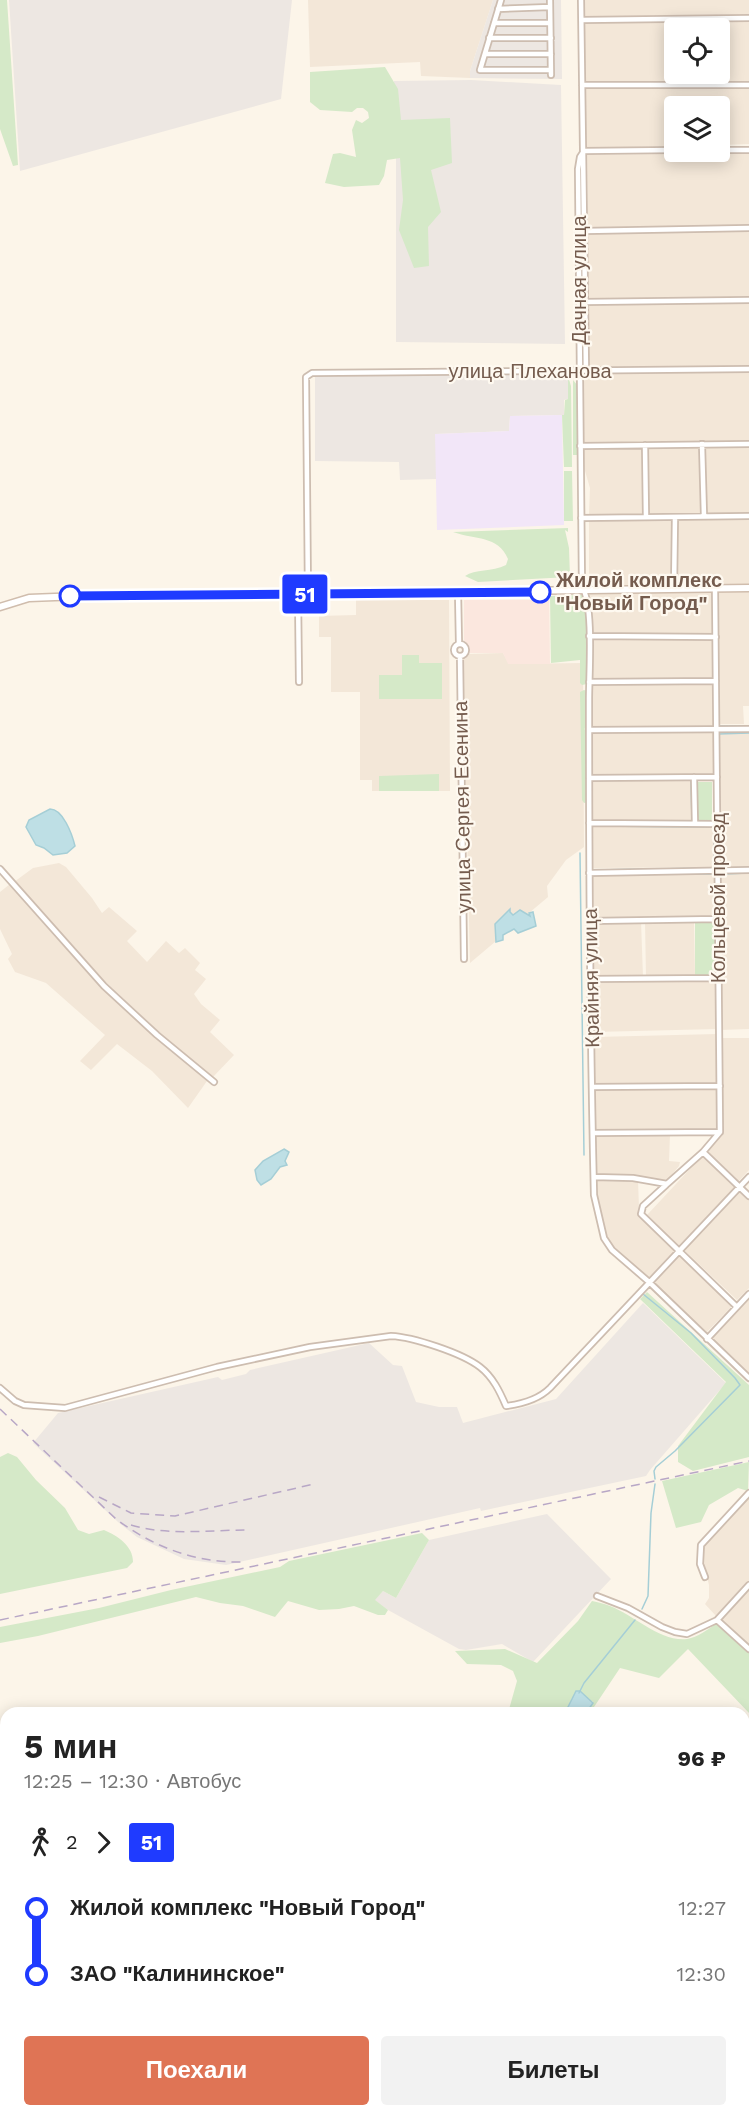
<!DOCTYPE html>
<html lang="ru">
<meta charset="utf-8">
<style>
body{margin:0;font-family:"Work Sans",sans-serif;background:#f2f2f2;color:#222;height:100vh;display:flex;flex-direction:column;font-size:22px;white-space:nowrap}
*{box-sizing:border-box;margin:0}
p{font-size:20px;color:#767676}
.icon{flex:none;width:33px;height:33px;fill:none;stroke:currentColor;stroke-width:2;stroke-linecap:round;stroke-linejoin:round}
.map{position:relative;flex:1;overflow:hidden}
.drawer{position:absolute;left:0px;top:1707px;width:750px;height:410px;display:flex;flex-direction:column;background:#fff;border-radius:18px 18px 0 0;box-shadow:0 3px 15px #0003}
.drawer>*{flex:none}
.badge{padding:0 12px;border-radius:4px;font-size:21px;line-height:39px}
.fabs{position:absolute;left:664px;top:18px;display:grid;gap:12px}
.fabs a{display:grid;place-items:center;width:66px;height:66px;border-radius:6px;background:#fff;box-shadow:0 3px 15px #0003;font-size:30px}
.map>.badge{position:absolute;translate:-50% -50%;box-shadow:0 0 0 3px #fff}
.legs{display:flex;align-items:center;gap:9px;height:66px;padding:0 24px;font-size:20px}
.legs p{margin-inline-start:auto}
.overview{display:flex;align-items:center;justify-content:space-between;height:102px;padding:0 24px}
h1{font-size:33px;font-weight:700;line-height:45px}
.cta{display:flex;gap:12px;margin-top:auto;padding:12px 24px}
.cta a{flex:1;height:69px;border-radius:6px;background:#df7455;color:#fff;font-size:24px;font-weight:700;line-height:69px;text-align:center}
.cta a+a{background:#f2f2f2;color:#222}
ul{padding:0 24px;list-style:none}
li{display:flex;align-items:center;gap:21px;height:66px;font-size:22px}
li i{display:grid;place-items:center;width:9px;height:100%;margin:0 8px;background:currentColor}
li i::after{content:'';width:15px;height:15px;margin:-8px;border:4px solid;border-radius:50%;background:#fff}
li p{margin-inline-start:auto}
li:first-child i{background:linear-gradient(#0000 50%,currentColor 0)}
li:last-child i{background:linear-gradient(currentColor 50%,#0000 0)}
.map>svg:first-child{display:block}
.residential{fill:#f3e7d8;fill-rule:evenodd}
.commercial{fill:#fbe7de}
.industrial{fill:#ede7e2}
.education{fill:#f2e6f8}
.green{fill:#d5e9c8}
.water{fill:#bedfe5;stroke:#a5ced6;stroke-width:1.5}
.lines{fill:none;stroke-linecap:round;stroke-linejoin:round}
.stream{stroke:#a5ced6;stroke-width:1.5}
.street-casing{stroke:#cdbdb0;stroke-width:8}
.secondary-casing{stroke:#d0bdad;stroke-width:9}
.street{stroke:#fff;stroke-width:4.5}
.secondary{stroke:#fff;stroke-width:6}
.rail{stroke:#b8a7c6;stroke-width:1.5;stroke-dasharray:9 6;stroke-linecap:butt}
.line-1-casing{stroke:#fff;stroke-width:14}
.line-1{stroke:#1f3bff;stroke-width:9}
.stop-1-dot{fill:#fff;stroke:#1f3bff;stroke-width:3}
.labels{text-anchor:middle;stroke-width:4.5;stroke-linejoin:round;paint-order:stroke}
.street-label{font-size:20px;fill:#755c4e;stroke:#fef9f0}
.stop-label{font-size:20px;font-weight:bold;fill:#755c4e;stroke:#fef9f0;text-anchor:start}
</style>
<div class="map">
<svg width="749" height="2116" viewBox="0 0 749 2116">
<rect width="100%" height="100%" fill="#fcf5e9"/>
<path class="residential" d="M308,0H493L470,71V78L421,76L420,62L310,67Z
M584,0H749V15L584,17Z
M749,21V81L585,83L584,23ZM675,28H720V74H675Z
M749,86V144L720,145V106H675V146L586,148V88Z
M749,153V225L588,228L587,155Z
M749,231V298L588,299V233Z
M749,302V367L588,369V304Z
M749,372V441L583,442L584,374Z
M749,446V514L705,515V447Z
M583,447H643L644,514L589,515L590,488L583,464Z
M647,447H700L702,514H648Z
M673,518L672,586H589V519Z
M749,518V584H677V519Z
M712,591L714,635L591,634L590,593Z
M717,591H749V706H743L744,724H718Z
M356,600H449L450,791H372V780H360V692H331V637H319V616L356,615Z
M713,639L714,680H591L590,640Z
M503,653L509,664L583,663L584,847L566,860L547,886L548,897L470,963L463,659L469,654Z
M714,683V727L591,728L590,686Z
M714,731V776H592L591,733Z
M719,733H749V867H720Z
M592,779H692L693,822H592Z
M592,825H713L715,867L593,868Z
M59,863L66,867L92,898L102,913L109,907L137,931L127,941L147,962L166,941L179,953L185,948L200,963L195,970L206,979L194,994L201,1004L220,1020L210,1032L234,1055L213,1077L187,1058L95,972L58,933L14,882L33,868Z
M715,874L716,917L593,919V876Z
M721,874H749V1029L720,1030Z
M10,884L56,938L91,974L181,1058L207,1081L188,1108L152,1071L117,1044L91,1070L80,1061L105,1035L46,983L15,972L8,959L12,954L0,929V892Z
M641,921L643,977L593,978V922Z
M645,922H694L695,976L646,977Z
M717,980V1029L594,1032L593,981Z
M717,1034L718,1084L595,1085V1037Z
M721,1038H749V1170L737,1183L705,1152L723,1134Z
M718,1088V1131H595V1089Z
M595,1135H670L669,1161L680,1162L679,1166L665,1183L639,1176H595Z
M703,1155L736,1186L679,1246L647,1215Z
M634,1179L638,1180L639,1208L643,1215L678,1248L649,1279L608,1242L599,1208L595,1180Z
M740,1189L749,1198V1288L737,1300L683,1249Z
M681,1251L735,1303L706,1333L652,1283Z
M749,1299V1374L712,1339Z
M749,1498V1580L716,1616L705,1604L709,1598V1585L702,1556L703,1547Z
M749,1588V1646L720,1620Z"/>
<path class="commercial" d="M464,600H549L550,664H508L503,653H467L464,640Z"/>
<path class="industrial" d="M9,0H292L281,99L20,171Z
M493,0H561L562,79L470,78V71Z
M471,80L561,85L565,344L396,342V115L394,81Z
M371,374L568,375V399L564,400V415L510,416L509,431L436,434V479L400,480L399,462L315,461V376Z
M643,1303L726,1383L650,1470L646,1476L481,1511L480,1508L226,1565L184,1559L137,1537L118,1522L33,1443L58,1413L218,1377L222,1380L246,1374L250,1370L369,1343L393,1365L402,1366L416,1402L439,1407H457L463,1423L556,1399Z
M547,1514L611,1579L533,1662L502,1644L466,1650L459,1649L388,1610L374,1600L383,1591L396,1598L429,1540Z"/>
<path class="education" d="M562,415L564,525L437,530L435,434L509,431L510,416Z"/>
<path class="green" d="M0,0H7L18,165L13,166L0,129Z
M385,67L398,89L401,120L450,118L452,163L431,170L441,212L428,227L429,266L414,268L399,230L403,200L400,158L387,160L384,176L379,185L344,187L325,183L333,154L340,153L356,157L352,130L356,120L362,123L369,118L368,112L363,108H357L352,112L320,110L310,102V72Z
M568,376L571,386L572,467H564L562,415H564L565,400L568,399Z
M573,380L578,386V453L577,455H573Z
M564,471H572L573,521H564Z
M568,528V532L565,530L569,548L570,577L478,582L465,576C475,569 492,572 506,565L508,559C498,535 475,540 453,532Z
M583,595L586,600L587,684L582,685L580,683V660L551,663L550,596Z
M402,655H419V663H442V699H379V675H402Z
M584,690L587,691V728L584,729L587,730V777H585L587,778L588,802L584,803L582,800L580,692Z
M439,774V791H379V776Z
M697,782H712V821H697Z
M695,922H716L717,976H695Z
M647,1292L749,1385V1457L693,1471L678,1462V1446L726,1382L640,1299Z
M8,1453L17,1457L36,1480L65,1508L78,1530L89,1534L104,1530C118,1536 133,1546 133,1562L127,1568L0,1594V1457Z
M749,1462L748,1491L738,1488L709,1505L701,1522L676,1528L662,1481Z
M422,1533L429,1540L396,1598L383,1591L375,1600L388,1610L385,1615H378L354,1606L339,1609L319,1610L288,1601L275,1617L243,1606L220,1603L196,1597L38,1636L0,1643V1627L99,1608L171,1590L280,1567L289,1561Z
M592,1601C598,1602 605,1604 610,1606C634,1615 660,1642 687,1639C698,1637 707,1630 716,1624L749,1653V1713L688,1649L659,1678L620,1668L590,1713H586L593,1702L581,1694L572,1698L565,1713H508L517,1681L513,1671L501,1665L467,1664L455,1651L505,1649L537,1663L578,1621Z
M6,1727V2013L0,1990V1731Z
M749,2021V2116H734L732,2111L744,2110V2025Z
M90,2110H227V2111L223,2116H89Z"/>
<path class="water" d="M50,809C63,809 72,834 75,846L67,853L53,855L44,848L36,845L26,827L29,820Z
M510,909V912L513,915L520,910L530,916L529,913L533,912L536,926L518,933L514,929L503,935V940L496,942L495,924Z
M284,1149L289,1152L285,1161L287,1165L280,1167L271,1179L261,1185L257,1180L255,1170L263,1161Z
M576,1691H580L593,1703L586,1713H565Z"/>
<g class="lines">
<path class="stream" d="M719,726H749
M718,734L749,733
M696,780H714V823
M614,821H692L691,780H693
M593,826L714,827
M580,853L584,1155
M719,868H741
M594,870L714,868V824
M643,874H715
M720,874L749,873
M643,1294L691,1333L735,1378L740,1385L675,1451L656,1467L654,1471L655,1479
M737,1303L749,1291
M709,1333L734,1307
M642,1609L648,1596L651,1513L655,1484
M579,1693L584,1683L635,1620
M0,1880H6"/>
<defs>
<path id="street" d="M501,0L480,70H551
M550,0L551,75
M581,0L586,371
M498,9L550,7
M582,20L749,18
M494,23H550
M489,38H551
M485,54H551
M582,85H749
M720,150H749
M584,151L580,157L578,169L582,587C594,604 589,675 589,699C589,864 590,1030 594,1195L604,1238L612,1250L649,1282L749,1378
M584,151L675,150
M584,231L749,228
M584,302L749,300
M702,444L704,516
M645,445L646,517
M580,446L749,444
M581,518L749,516
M674,589L675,517
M458,592L459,644
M298,594L299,682
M308,594L306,377L312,373L749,369
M589,636L716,637
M454 650a6 6 0 1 1 12 0a6 6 0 1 1-12 0Z
M460,656L464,959
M589,682L716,681
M589,730L749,729
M694,777L695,824
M589,778L717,777
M589,823L717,824
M0,869L104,986L157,1035L214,1082
M589,873L749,870
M590,921L718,919
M591,979L718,978
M592,1087L720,1086
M593,1133L720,1132
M703,1152L749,1196
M594,1177L633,1178L667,1184L703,1152L720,1132L715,588
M666,1185L643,1206L641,1214L737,1307
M707,1339L749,1294
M0,1388L15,1401L24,1405L65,1408L217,1367L310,1347L391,1336C413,1337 462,1353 480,1367C493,1377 500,1392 506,1406C522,1404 538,1400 550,1388L749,1177
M705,1577L700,1564L701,1545L749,1493
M597,1596L628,1608L662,1627L675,1632L687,1634L717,1620L749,1585
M717,1620L749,1649
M744,1902L749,1904"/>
<path id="secondary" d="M0,607L29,598L81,596L749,588"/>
</defs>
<use href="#street" class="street-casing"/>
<use href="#secondary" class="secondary-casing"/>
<use href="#street" class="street"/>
<use href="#secondary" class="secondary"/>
<path class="rail" d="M0,1409L116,1519C155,1548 196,1563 244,1562
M99,1497L131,1513L175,1516L314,1484
M131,1525C167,1536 209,1530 246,1530
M0,1620L749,1461"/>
</g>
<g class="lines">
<defs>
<path id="line-1" d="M70,596L540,592"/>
</defs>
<use href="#line-1" class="line-1-casing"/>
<use href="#line-1" class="line-1"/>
</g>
<g class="stop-1-dot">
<circle cx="540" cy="592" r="10"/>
<circle cx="70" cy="596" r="10"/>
</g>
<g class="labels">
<g class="street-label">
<text transform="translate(579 280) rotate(-90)" y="7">Дачная улица</text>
<text x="530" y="378">улица Плеханова</text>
<text transform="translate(462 807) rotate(-91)" y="7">улица Сергея Есенина</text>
<text transform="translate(718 898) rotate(-90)" y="7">Кольцевой проезд</text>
<text transform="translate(591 978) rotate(-91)" y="7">Крайняя улица</text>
</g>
<g class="stop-label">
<text x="556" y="587">Жилой комплекс<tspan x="556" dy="23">"Новый Город"</tspan></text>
</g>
</g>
</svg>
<div class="fabs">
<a><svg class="icon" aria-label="locate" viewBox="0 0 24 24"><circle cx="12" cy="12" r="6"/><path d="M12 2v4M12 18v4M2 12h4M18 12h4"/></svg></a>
<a><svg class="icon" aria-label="layers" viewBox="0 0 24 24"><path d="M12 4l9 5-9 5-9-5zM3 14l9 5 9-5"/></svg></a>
</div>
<b class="badge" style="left:305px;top:594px;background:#1f3bff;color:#fff">51</b>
<section class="drawer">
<div class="overview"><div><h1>5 мин</h1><p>12:25 – 12:30 · Автобус</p></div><b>96 ₽</b></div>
<div class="legs"><svg class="icon" aria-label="walk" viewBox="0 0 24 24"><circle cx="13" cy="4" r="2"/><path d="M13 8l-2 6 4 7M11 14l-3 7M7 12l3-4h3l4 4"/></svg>2<svg class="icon" aria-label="forward" viewBox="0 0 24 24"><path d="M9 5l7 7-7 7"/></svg><b class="badge" style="background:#1f3bff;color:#fff">51</b></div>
<ul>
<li><i style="color:#1f3bff"></i><b>Жилой комплекс &quot;Новый Город&quot;</b><p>12:27</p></li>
<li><i style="color:#1f3bff"></i><b>ЗАО &quot;Калининское&quot;</b><p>12:30</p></li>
</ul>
<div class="cta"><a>Поехали</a><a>Билеты</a></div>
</section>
</div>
